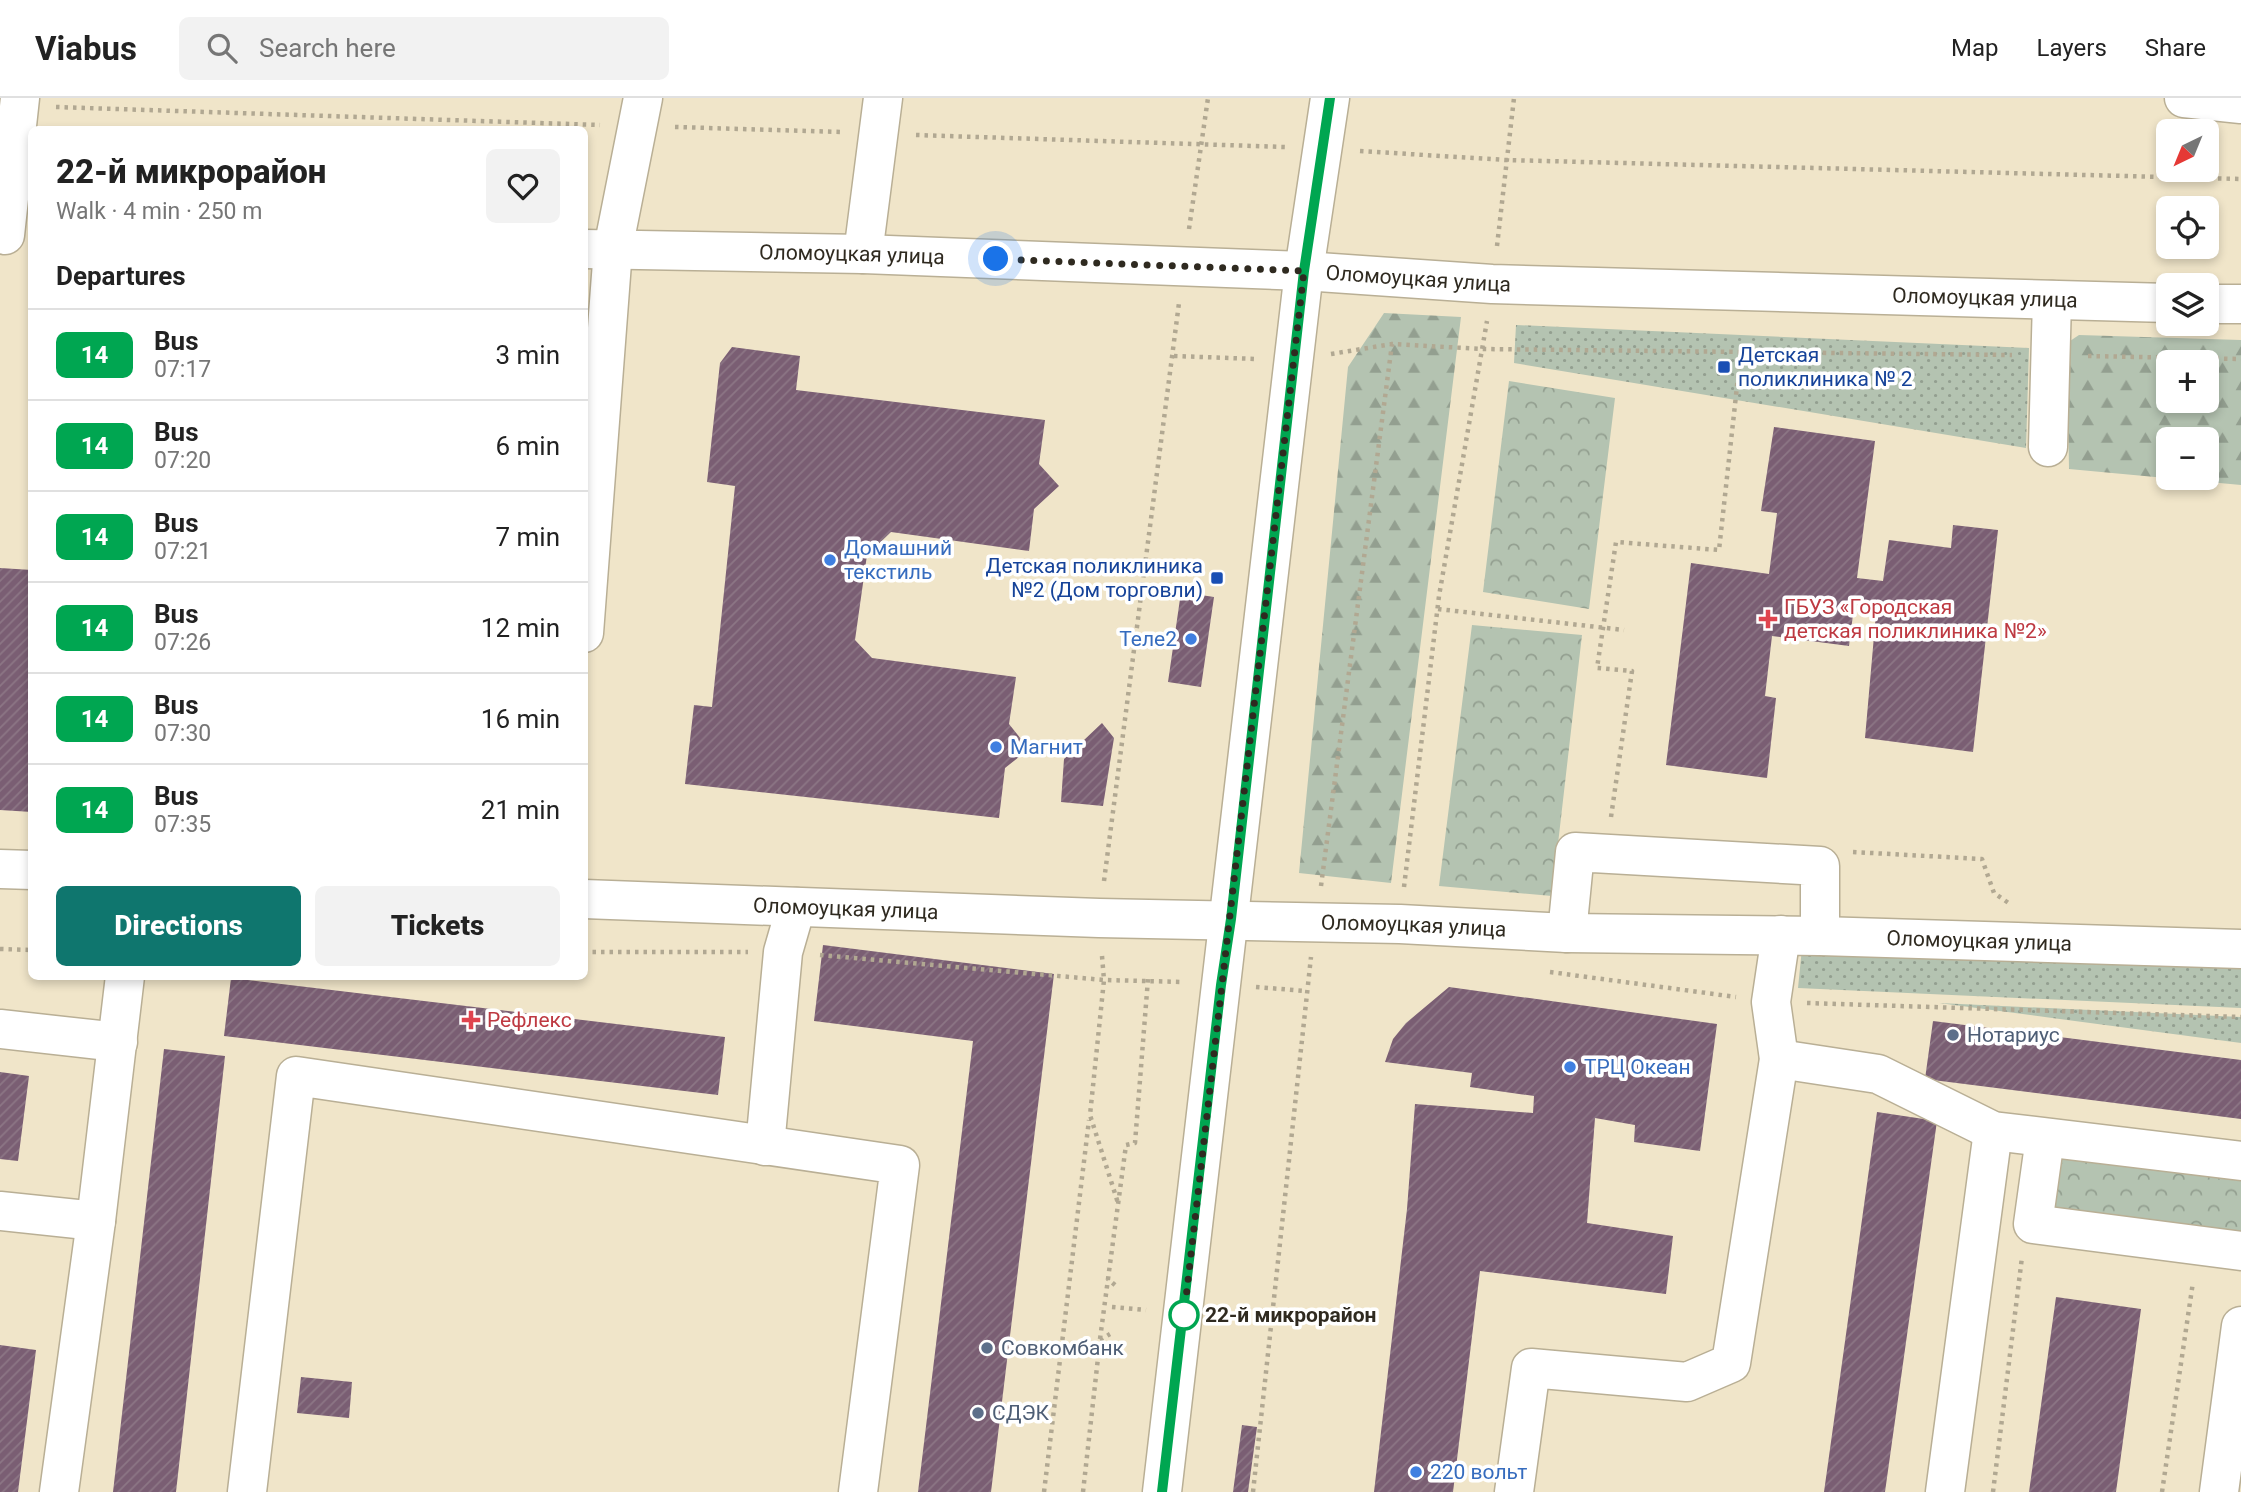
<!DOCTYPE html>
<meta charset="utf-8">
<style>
body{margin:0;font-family:Roboto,sans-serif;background:#f2f2f2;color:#222;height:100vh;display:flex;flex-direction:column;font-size:26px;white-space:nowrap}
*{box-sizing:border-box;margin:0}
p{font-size:23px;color:#767676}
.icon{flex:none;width:38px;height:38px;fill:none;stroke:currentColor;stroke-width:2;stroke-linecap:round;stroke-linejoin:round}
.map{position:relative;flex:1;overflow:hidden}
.panel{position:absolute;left:28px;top:28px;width:560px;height:854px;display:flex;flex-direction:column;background:#fff;border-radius:10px;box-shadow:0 4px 10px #0003}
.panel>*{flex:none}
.badge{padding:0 14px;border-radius:10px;font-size:24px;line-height:46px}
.needle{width:46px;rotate:223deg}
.tools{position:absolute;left:2156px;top:21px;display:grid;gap:14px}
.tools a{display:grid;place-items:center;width:63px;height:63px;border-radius:10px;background:#fff;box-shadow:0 4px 10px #0003;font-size:35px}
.you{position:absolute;width:35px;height:35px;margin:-18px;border:5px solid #fff;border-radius:50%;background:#1a73e8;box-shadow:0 0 0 10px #1a73e833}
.map>.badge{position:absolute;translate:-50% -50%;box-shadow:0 0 0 4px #fff}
h2{padding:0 28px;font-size:26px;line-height:63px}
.round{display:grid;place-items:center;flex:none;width:74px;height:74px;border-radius:10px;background:#f2f2f2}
.summary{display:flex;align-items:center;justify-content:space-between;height:119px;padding:0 28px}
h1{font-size:33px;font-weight:800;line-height:52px}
.button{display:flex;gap:14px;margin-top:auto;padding:14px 28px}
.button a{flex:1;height:80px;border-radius:10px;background:#0f766e;color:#fff;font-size:28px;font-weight:800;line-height:80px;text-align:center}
.button a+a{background:#f2f2f2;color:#222}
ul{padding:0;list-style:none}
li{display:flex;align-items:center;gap:21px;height:91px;padding:0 28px;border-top:2px solid #e0e0e0}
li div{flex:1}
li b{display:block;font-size:26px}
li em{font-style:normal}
li .badge{min-width:77px;font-weight:700;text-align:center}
header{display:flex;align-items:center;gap:42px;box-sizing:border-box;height:98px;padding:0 35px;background:#fff;border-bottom:2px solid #e0e0e0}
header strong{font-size:33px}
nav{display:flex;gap:38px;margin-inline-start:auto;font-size:24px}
.search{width:490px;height:63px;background:#f2f2f2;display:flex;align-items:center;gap:18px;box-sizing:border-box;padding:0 24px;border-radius:10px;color:#767676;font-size:26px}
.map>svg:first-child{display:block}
.grass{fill:url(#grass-dots)}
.forest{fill:url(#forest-firs);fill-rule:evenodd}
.park{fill:url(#park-crowns)}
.building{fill:url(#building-hatch)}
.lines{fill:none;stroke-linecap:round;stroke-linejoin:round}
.minor-casing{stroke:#b9af95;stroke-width:41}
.path{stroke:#b1a892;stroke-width:4.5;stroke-dasharray:3.5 5;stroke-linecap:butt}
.minor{stroke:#fff;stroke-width:38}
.line-casing{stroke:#fff;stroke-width:16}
.line{stroke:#00a651;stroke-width:10}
.walk{stroke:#2f2a20;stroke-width:7;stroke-dasharray:0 12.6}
.transit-dot{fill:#1a4fb4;stroke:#fff;stroke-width:2.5}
.shop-dot{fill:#3f7fe0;stroke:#fff;stroke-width:2.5}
.health-dot{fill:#e0444e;stroke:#fff;stroke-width:2.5}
.service-dot{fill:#5c6f8a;stroke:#fff;stroke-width:2.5}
.stop-dot{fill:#fff;stroke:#00a651;stroke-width:3.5}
.labels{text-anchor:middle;stroke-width:7;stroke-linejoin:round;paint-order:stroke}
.street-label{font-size:21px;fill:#2f2a20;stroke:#fff}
.transit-label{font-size:21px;fill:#164399;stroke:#fff;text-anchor:start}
.shop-label{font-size:21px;fill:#366cbe;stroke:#fff;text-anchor:start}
.health-label{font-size:21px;fill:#be3a42;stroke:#fff;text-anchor:start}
.service-label{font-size:21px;fill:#4e5e75;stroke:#fff;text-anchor:start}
.stop-label{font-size:21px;font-weight:bold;fill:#2f2a20;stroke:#fff;text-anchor:start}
</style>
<header>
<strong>Viabus</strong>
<div class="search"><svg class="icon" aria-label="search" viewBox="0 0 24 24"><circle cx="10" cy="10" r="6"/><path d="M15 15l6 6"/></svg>Search here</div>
<nav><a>Map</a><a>Layers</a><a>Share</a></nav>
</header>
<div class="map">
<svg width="2241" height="1394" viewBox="0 0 2241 1394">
<defs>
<pattern id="grass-dots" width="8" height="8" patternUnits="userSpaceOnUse" patternTransform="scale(1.75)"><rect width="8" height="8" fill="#b4c3b1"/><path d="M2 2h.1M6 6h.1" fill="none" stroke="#939f90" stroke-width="1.8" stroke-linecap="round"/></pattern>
<pattern id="forest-firs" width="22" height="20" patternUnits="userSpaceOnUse" patternTransform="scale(1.75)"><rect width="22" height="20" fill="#b4c3b1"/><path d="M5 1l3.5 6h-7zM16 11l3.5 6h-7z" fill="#939f90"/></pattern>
<pattern id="park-crowns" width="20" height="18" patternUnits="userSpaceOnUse" patternTransform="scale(1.75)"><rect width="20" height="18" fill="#b4c3b1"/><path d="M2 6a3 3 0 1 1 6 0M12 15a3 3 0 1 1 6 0" fill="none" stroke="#939f90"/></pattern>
<pattern id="building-hatch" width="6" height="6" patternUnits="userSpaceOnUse" patternTransform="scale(1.75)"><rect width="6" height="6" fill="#7a5e73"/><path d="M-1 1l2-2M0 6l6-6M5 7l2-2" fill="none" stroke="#8c7685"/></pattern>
</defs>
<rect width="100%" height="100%" fill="#f0e5c9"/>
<path class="grass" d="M1516,227L2029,250L2026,350L1514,265Z
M1802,850L2241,866V910L1798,890Z
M1939,905L2241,919V945Z"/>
<path class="forest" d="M1384,215L1461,219L1391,785L1299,775L1348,269Z
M2079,237L2241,242V387L2069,371L2067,245ZM2168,264H2207V303H2168ZM2168,341H2207V380H2168Z"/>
<path class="park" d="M1509,283L1615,300L1589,511L1483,494Z
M1472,527L1582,537L1552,798L1439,788Z
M2059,1056L2241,1082V1143L2047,1117Z"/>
<path class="building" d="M732,249L800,258L796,292L1045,322L1039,366L1059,388L1034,411L1029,453L891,434L867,457L855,542L872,560L1016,579L1009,626L1029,651L1005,670L999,720L685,686L694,607L712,609L735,388L707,384L720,265Z
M1774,329L1875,343L1857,480L1883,483L1889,442L1951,450L1953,427L1998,432L1973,654L1865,640L1877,504L1855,501L1849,548L1772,538L1765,598L1776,600L1767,680L1666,667L1691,465L1769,476L1777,415L1761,413Z
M0,470L32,472V714L0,712Z
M1181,494L1214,499L1201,589L1168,584Z
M1102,625L1114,640L1103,708L1061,704L1064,661Z
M823,847L1054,876L991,1394H918L973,943L814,923Z
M231,880L725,939L718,997L224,938Z
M1449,889L1717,926L1700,1053L1634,1044L1635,1027L1595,1020L1587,1125L1673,1138L1666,1196L1480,1173L1453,1394H1374L1407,1111L1415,1006L1533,1015L1534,998L1470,989L1472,975L1385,964L1393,941L1406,925Z
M1933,923L2241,962V1021L1925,981Z
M164,951L225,958L176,1394H113Z
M0,974L29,978L18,1063L0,1061Z
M1877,1014L1937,1023L1885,1394H1824Z
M2056,1199L2141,1211L2116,1394H2029Z
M0,1247L36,1252L18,1394H0Z
M301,1279L352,1284L349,1320L297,1315Z
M1242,1327L1257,1329L1248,1394H1233Z"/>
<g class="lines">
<defs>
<g id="minor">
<path d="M2184,0L2241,6"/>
<path d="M5,137L20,0"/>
<path id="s1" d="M584,151L863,156L1304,173L1492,186L2168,205"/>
<path d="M863,156L883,0"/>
<path d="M2207,206H2241"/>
<path d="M2048,349L2052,202"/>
<path d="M584,535L613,151L643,0"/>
<path d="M0,771L32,772"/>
<path id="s2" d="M584,801L1099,820L1400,826L1567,835L1820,838L2241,851"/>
<path d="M1567,835L1575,754L1820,768V838"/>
<path d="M0,931L118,944"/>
<path d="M1779,961L1878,976L1993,1033L2241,1063"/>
<path d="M2045,1040L2033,1126L2241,1153"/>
<path d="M765,1048L783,854L796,809"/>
<path d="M0,1113L96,1123"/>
<path d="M59,1394L96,1123L125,878"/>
<path d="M247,1394L296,978L900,1067L858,1394"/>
<path d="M1162,1394L1304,173L1330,0"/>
<path d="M1514,1394L1531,1270L1687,1284L1731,1265L1779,961L1771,904L1781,837"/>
<path d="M1945,1394L1993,1033"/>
<path d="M2219,1394L2241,1228"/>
</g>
</defs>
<use href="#minor" class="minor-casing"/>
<path class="path" d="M56,9L600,27
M675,29L841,34
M916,37L1285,49
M1360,53L1506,62L2241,81
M1189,131L1208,0
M1497,148L1514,0
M1331,256L1392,246
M1174,258L1257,261
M2088,258L2241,261
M1438,511L1624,532
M1611,719L1632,573L1597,570L1616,444L1719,452L1741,252
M1853,754L1982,761L1994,795L2010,806
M1104,783L1179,205
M1321,788L1392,246L1482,251L2012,257
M1404,789L1439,498L1487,223
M0,851L32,852
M584,854H748
M820,857L1104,882L1184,884
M1102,858L1104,882L1090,1017L1118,1105
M1550,874L1736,899
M1256,889L1306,893
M1807,905L2241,919
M1115,1187L1108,1181L1126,1047L1135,1045L1148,881
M1112,1209L1146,1212
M1100,1241L1108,1181
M1044,1394L1089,1022
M1083,1394L1100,1242L1110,1236
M1253,1394L1311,859
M1993,1394L2022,1159
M2162,1394L2193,1184"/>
<use href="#minor" class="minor"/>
</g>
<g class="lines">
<defs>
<path id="line" d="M1162,1394L1221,887L1231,821L1304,173L1330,0"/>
</defs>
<use href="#line" class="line-casing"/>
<use href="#line" class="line"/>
<path class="walk" d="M996,161L1304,173L1184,1217"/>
</g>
<g class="transit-dot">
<rect x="1717" y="262" width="14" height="14" rx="3.5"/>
<rect x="1210" y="473" width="14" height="14" rx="3.5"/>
</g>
<g class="shop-dot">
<circle cx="830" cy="462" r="7"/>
<circle cx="1191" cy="541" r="7"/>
<circle cx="996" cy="649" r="7"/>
<circle cx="1570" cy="969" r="7"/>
<circle cx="1416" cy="1374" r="7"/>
</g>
<g class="health-dot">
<path d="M1764.5 510.5h7v7h7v7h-7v7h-7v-7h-7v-7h7z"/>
<path d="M467.5 911.5h7v7h7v7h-7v7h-7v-7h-7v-7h7z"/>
</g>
<g class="service-dot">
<circle cx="1953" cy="937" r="7"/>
<circle cx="987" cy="1250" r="7"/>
<circle cx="978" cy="1315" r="7"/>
</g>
<circle class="stop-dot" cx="1184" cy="1217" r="14"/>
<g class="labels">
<g class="street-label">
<text dy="7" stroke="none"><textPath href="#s1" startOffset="268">Оломоуцкая улица</textPath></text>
<text dy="7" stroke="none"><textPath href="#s1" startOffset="835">Оломоуцкая улица</textPath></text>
<text dy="7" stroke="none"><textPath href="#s1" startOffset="1402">Оломоуцкая улица</textPath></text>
<text dy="7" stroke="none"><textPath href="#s2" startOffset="262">Оломоуцкая улица</textPath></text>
<text dy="7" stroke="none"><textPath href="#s2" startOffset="830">Оломоуцкая улица</textPath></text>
<text dy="7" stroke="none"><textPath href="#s2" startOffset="1396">Оломоуцкая улица</textPath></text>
</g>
<g class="transit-label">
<text x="1738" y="264">Детская<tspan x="1738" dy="24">поликлиника № 2</tspan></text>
<text x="1203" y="475" text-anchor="end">Детская поликлиника<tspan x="1203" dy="24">№2 (Дом торговли)</tspan></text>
</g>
<g class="shop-label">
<text x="844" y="457">Домашний<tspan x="844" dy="24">текстиль</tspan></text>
<text x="1177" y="548" text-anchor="end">Теле2</text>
<text x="1010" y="656">Магнит</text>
<text x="1584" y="976">ТРЦ Океан</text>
<text x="1430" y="1381">220 вольт</text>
</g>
<g class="health-label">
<text x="1784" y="516">ГБУЗ «Городская<tspan x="1784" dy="24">детская поликлиника №2»</tspan></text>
<text x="487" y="929">Рефлекс</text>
</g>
<g class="service-label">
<text x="1967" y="944">Нотариус</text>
<text x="1001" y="1257">Совкомбанк</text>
<text x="992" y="1322">СДЭК</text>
</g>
<g class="stop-label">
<text x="1205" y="1224">22-й микрорайон</text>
</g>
</g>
</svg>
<div class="tools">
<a><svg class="needle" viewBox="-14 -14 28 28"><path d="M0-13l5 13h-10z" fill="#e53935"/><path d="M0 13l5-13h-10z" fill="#767676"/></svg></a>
<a><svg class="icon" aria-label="locate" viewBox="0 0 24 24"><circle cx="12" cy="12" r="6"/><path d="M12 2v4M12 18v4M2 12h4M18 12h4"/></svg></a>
<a><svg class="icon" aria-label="layers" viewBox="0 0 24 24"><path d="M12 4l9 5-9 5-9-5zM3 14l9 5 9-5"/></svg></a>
<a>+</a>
<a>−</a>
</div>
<div class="you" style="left:996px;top:161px"></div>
<section class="panel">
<div class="summary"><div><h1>22-й микрорайон</h1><p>Walk · 4 min · 250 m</p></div><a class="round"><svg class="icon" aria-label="heart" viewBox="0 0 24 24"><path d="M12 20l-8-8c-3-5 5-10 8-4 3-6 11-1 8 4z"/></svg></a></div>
<h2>Departures</h2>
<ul>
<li><span class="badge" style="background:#00a651;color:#fff">14</span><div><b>Bus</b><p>07:17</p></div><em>3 min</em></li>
<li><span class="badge" style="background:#00a651;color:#fff">14</span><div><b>Bus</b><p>07:20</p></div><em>6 min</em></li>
<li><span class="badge" style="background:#00a651;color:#fff">14</span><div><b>Bus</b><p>07:21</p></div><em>7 min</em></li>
<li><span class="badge" style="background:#00a651;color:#fff">14</span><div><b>Bus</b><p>07:26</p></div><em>12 min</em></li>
<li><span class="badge" style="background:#00a651;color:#fff">14</span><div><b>Bus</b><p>07:30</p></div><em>16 min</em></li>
<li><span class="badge" style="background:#00a651;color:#fff">14</span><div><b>Bus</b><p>07:35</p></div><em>21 min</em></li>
</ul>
<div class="button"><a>Directions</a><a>Tickets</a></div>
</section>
</div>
